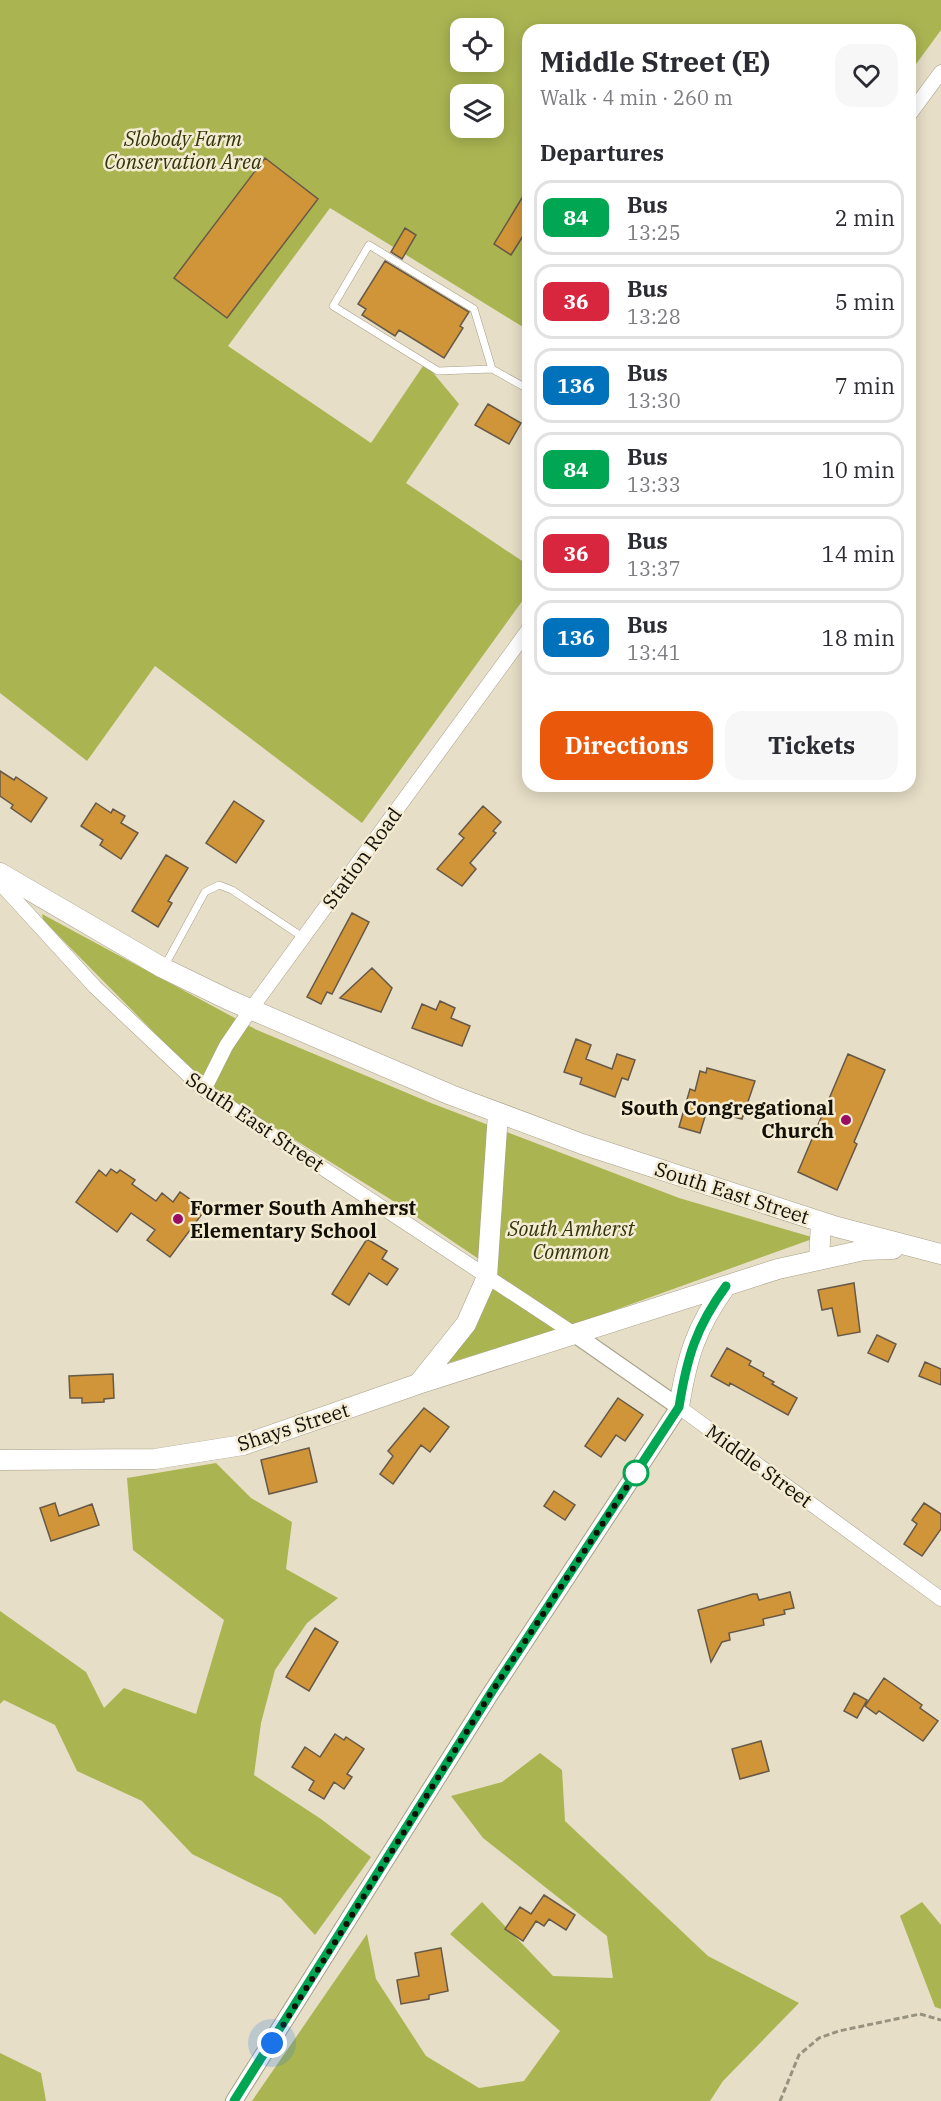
<!DOCTYPE html>
<meta charset="utf-8">
<style>
body{margin:0;font-family:"IBM Plex Serif",serif;background:#f7f7f7;color:#2b2b33;height:100vh;display:flex;flex-direction:column;font-size:22px;white-space:nowrap}
*{box-sizing:border-box;margin:0}
p{font-size:20px;color:#7c7c81}
.icon{flex:none;width:33px;height:33px;fill:none;stroke:currentColor;stroke-width:2;stroke-linecap:round;stroke-linejoin:round}
.map{position:relative;flex:1;overflow:hidden}
.panel{position:absolute;left:522px;top:24px;width:394px;height:768px;display:flex;flex-direction:column;background:#fff;border-radius:18px;box-shadow:0 3px 15px #0003}
.panel>*{flex:none}
.badge{padding:0 12px;border-radius:9px;font-size:21px;line-height:39px}
.controls{position:absolute;left:450px;top:18px;display:grid;gap:12px}
.controls a{display:grid;place-items:center;width:54px;height:54px;border-radius:12px;background:#fff;box-shadow:0 3px 15px #0003;font-size:30px}
.you{position:absolute;width:30px;height:30px;margin:-15px;border:4px solid #fff;border-radius:50%;background:#1a73e8;box-shadow:0 0 0 9px #1a73e833}
.map>.badge{position:absolute;translate:-50% -50%;box-shadow:0 0 0 3px #fff}
h2{padding:0 18px;font-size:22px;line-height:54px}
.round{display:grid;place-items:center;flex:none;width:63px;height:63px;border-radius:18px;background:#f7f7f7}
.overview{display:flex;align-items:center;justify-content:space-between;height:102px;padding:0 18px}
h1{font-size:28px;font-weight:700;line-height:45px}
.cta{display:flex;gap:12px;margin-top:auto;padding:12px 18px}
.cta a{flex:1;height:69px;border-radius:18px;background:#ea580c;color:#fff;font-size:24px;font-weight:700;line-height:69px;text-align:center}
.cta a+a{background:#f7f7f7;color:#2b2b33}
ul{padding:0;list-style:none}
li{display:flex;align-items:center;gap:18px;height:75px;margin:0 12px 9px;padding:0 6px;border:3px solid #e1e1e2;border-radius:18px}
li div{flex:1}
li b{display:block;font-size:22px}
li em{font-style:normal}
li .badge{min-width:66px;font-weight:700;text-align:center}
.map>svg:first-child{display:block}
.green{fill:#aab552;fill-rule:evenodd}
.building{fill:#d19539;stroke:#665947;stroke-width:1.5}
.lines{fill:none;stroke-linecap:round;stroke-linejoin:round}
.service-casing{stroke:#a79f89;stroke-width:8}
.minor-casing{stroke:#a79f89;stroke-width:15}
.tertiary-casing{stroke:#a79f89;stroke-width:18}
.secondary-casing{stroke:#a79f89;stroke-width:21}
.path{stroke:#97917f;stroke-width:3;stroke-dasharray:6 3;stroke-linecap:butt}
.service{stroke:#fff;stroke-width:7}
.minor{stroke:#fff;stroke-width:14}
.tertiary{stroke:#fff;stroke-width:16}
.secondary{stroke:#fff;stroke-width:20}
.line-casing{stroke:#fff;stroke-width:14}
.line{stroke:#00a651;stroke-width:9}
.walk{stroke:#131008;stroke-width:6;stroke-dasharray:0 10.8}
.poi-dot{fill:#990e62;stroke:#f4ebd3;stroke-width:2}
.stop-dot{fill:#fff;stroke:#00a651;stroke-width:3}
.labels{text-anchor:middle;stroke-width:5;stroke-linejoin:round;paint-order:stroke}
.park-label{font-size:20px;font-style:italic;fill:#313509;stroke:#f4ebd3}
.street-label{font-size:20px;fill:#131008;stroke:#f4ebd3}
.poi-label{font-size:20px;font-weight:bold;fill:#131008;stroke:#f4ebd3;text-anchor:end}
</style>
<div class="map">
<svg width="941" height="2101" viewBox="0 0 941 2101">
<rect width="100%" height="100%" fill="#e6dec6"/>
<path class="green" d="M0,0H941V30L911,71L910,30H528V330L330,208L228,346L371,443L425,363L459,404L406,483L528,565V593L362,823L155,666L87,761L0,693ZM460,28H494V62H460ZM460,94H494V128H460Z
M42,914L257,1030L431,1103L679,1198L815,1238L576,1324L445,1364L488,1297L498,1272L390,1199L205,1084L43,920Z
M216,1463L251,1498L292,1522L286,1569L338,1598L307,1623L275,1670L261,1723L254,1775L321,1819L371,1857L315,1935L281,1898L192,1854L142,1801L77,1771L55,1725L4,1700L0,1704V1611L86,1672L104,1708L124,1688L196,1714L224,1620L133,1550L127,1478Z
M540,1753L562,1770L565,1821L708,1956L799,2003L723,2081L710,2101H252L367,1934L376,1979L426,2056L479,2088L524,2081L560,2031L450,1934L482,1902L553,1976L613,1978L607,1936L483,1838L451,1796L502,1782Z
M922,1902L941,1925V2009L935,2007L900,1916Z
M0,2053L41,2073L46,2101H0Z"/>
<path class="building" d="M265,158L318,199L227,318L174,278Z
M528,188V228L511,255L494,244Z
M405,228L416,235L402,259L391,252Z
M385,261L469,312L460,326L463,328L444,358L399,330L395,336L362,315L366,309L358,304Z
M488,404L521,423L509,444L475,425Z
M0,771L14,780L16,777L47,798L31,822L11,808L13,805L0,796Z
M234,801L264,821L236,863L206,843Z
M96,803L111,813L113,809L125,816L121,823L138,833L121,859L100,845L103,840L81,826Z
M483,806L501,822L493,831L496,833L470,863L476,869L462,886L437,869L464,838L459,834Z
M166,855L188,868L168,901L172,903L158,927L132,911Z
M352,913L369,922L332,994L327,992L321,1004L307,997Z
M372,968L392,988L381,1012L340,998Z
M440,1001L455,1008L451,1018L470,1026L462,1046L412,1028L422,1004L436,1010Z
M576,1039L591,1045L586,1059L612,1069L617,1054L635,1060L628,1080L622,1078L615,1097L580,1084L582,1078L564,1072Z
M848,1054L885,1070L854,1142L857,1144L837,1190L798,1172Z
M707,1068L755,1081L742,1119L707,1110L700,1133L679,1127L690,1089L695,1091L700,1071L706,1073Z
M111,1169L117,1173L120,1170L135,1180L132,1184L156,1201L162,1193L173,1202L180,1192L205,1210L170,1257L147,1240L155,1230L131,1213L117,1232L76,1202L99,1170L106,1176Z
M367,1239L387,1251L382,1259L398,1269L387,1285L369,1273L349,1305L332,1294Z
M854,1283L860,1332L838,1336L832,1308L822,1310L818,1290Z
M877,1335L896,1344L888,1362L868,1353Z
M727,1348L751,1361L749,1365L764,1373L763,1376L774,1382L772,1384L797,1398L788,1415L730,1383L729,1386L711,1376Z
M925,1362L941,1369V1385L919,1376Z
M113,1374L114,1398L104,1399V1402L82,1403V1398H70L69,1376Z
M618,1398L643,1415L625,1441L616,1435L601,1457L585,1446Z
M424,1408L449,1427L430,1452L421,1445L393,1484L380,1474L393,1456L388,1451Z
M309,1448L317,1482L269,1494L261,1460Z
M554,1491L575,1505L565,1520L544,1506Z
M55,1503L59,1516L92,1504L99,1525L51,1541L40,1508Z
M924,1503L941,1514V1529L922,1556L904,1544L917,1524L912,1520Z
M790,1592L794,1608L784,1610L785,1614L763,1619L764,1625L729,1633L730,1640L722,1642L711,1662L698,1610L753,1594H757L759,1600Z
M315,1628L338,1642L309,1691L286,1677Z
M884,1678L922,1705L920,1708L938,1721L923,1741L879,1711L876,1714L865,1706Z
M854,1693L867,1700L857,1718L844,1711Z
M335,1734L344,1740L346,1737L364,1749L347,1774L352,1777L344,1789L334,1782L324,1799L309,1790L314,1781L292,1767L305,1747L320,1757Z
M761,1741L769,1771L740,1779L732,1749Z
M544,1895L575,1915L566,1930L549,1919L544,1926L536,1921L523,1941L505,1929L520,1907L531,1914Z
M441,1948L448,1991L429,1995V1999L401,2004L397,1980L419,1976L415,1953Z"/>
<g class="lines">
<defs>
<path id="service" d="M492,369L474,309L369,245L333,306L438,371L492,369L528,389
M164,967L205,892L219,885L232,890L304,938"/>
<path id="minor" d="M910,114L941,72
M0,883L95,987L204,1090L576,1335
M204,1090L226,1046L251,1009L528,630
M679,1407L941,1599"/>
<path id="tertiary" d="M234,2101L489,1696L679,1407L576,1335"/>
<path id="secondary" d="M0,873L163,968L229,1000L451,1095L582,1144L837,1227L941,1254
M819,1260L821,1222
M418,1384L466,1324L487,1277L498,1113
M679,1407C687,1357 696,1327 726,1286
M0,1460L155,1459L243,1445L418,1384L778,1269L864,1250L893,1249"/>
</defs>
<use href="#service" class="service-casing"/>
<use href="#minor" class="minor-casing"/>
<use href="#tertiary" class="tertiary-casing"/>
<use href="#secondary" class="secondary-casing"/>
<path class="path" d="M780,2101L799,2055L819,2038L839,2031L920,2014L941,2020"/>
<use href="#service" class="service"/>
<use href="#minor" class="minor"/>
<use href="#tertiary" class="tertiary"/>
<use href="#secondary" class="secondary"/>
</g>
<g class="lines">
<defs>
<path id="line" d="M234,2101L489,1696L679,1407C687,1357 696,1327 726,1286"/>
</defs>
<use href="#line" class="line-casing"/>
<use href="#line" class="line"/>
<path class="walk" d="M272,2043L489,1696L640,1467L636,1473"/>
</g>
<g class="poi-dot">
<circle cx="846" cy="1120" r="6"/>
<circle cx="178" cy="1219" r="6"/>
</g>
<circle class="stop-dot" cx="636" cy="1473" r="12"/>
<g class="labels">
<g class="park-label">
<text x="183" y="146">Slobody Farm<tspan x="183" dy="23">Conservation Area</tspan></text>
<text x="571" y="1236">South Amherst<tspan x="571" dy="23">Common</tspan></text>
</g>
<g class="street-label">
<text transform="translate(362 858) rotate(-54)" y="7">Station Road</text>
<text transform="translate(255 1122) rotate(34)" y="7">South East Street</text>
<text transform="translate(732 1193) rotate(18)" y="7">South East Street</text>
<text transform="translate(293 1427) rotate(-18)" y="7">Shays Street</text>
<text transform="translate(759 1466) rotate(36)" y="7">Middle Street</text>
</g>
<g class="poi-label">
<text x="834" y="1115">South Congregational<tspan x="834" dy="23">Church</tspan></text>
<text x="190" y="1215" text-anchor="start">Former South Amherst<tspan x="190" dy="23">Elementary School</tspan></text>
</g>
</g>
</svg>
<div class="controls">
<a><svg class="icon" aria-label="locate" viewBox="0 0 24 24"><circle cx="12" cy="12" r="6"/><path d="M12 2v4M12 18v4M2 12h4M18 12h4"/></svg></a>
<a><svg class="icon" aria-label="layers" viewBox="0 0 24 24"><path d="M12 4l9 5-9 5-9-5zM3 14l9 5 9-5"/></svg></a>
</div>
<div class="you" style="left:272px;top:2043px"></div>
<section class="panel">
<div class="overview"><div><h1>Middle Street (E)</h1><p>Walk · 4 min · 260 m</p></div><a class="round"><svg class="icon" aria-label="heart" viewBox="0 0 24 24"><path d="M12 20l-8-8c-3-5 5-10 8-4 3-6 11-1 8 4z"/></svg></a></div>
<h2>Departures</h2>
<ul>
<li><span class="badge" style="background:#00a651;color:#fff">84</span><div><b>Bus</b><p>13:25</p></div><em>2 min</em></li>
<li><span class="badge" style="background:#d7263d;color:#fff">36</span><div><b>Bus</b><p>13:28</p></div><em>5 min</em></li>
<li><span class="badge" style="background:#0072bc;color:#fff">136</span><div><b>Bus</b><p>13:30</p></div><em>7 min</em></li>
<li><span class="badge" style="background:#00a651;color:#fff">84</span><div><b>Bus</b><p>13:33</p></div><em>10 min</em></li>
<li><span class="badge" style="background:#d7263d;color:#fff">36</span><div><b>Bus</b><p>13:37</p></div><em>14 min</em></li>
<li><span class="badge" style="background:#0072bc;color:#fff">136</span><div><b>Bus</b><p>13:41</p></div><em>18 min</em></li>
</ul>
<div class="cta"><a>Directions</a><a>Tickets</a></div>
</section>
</div>
